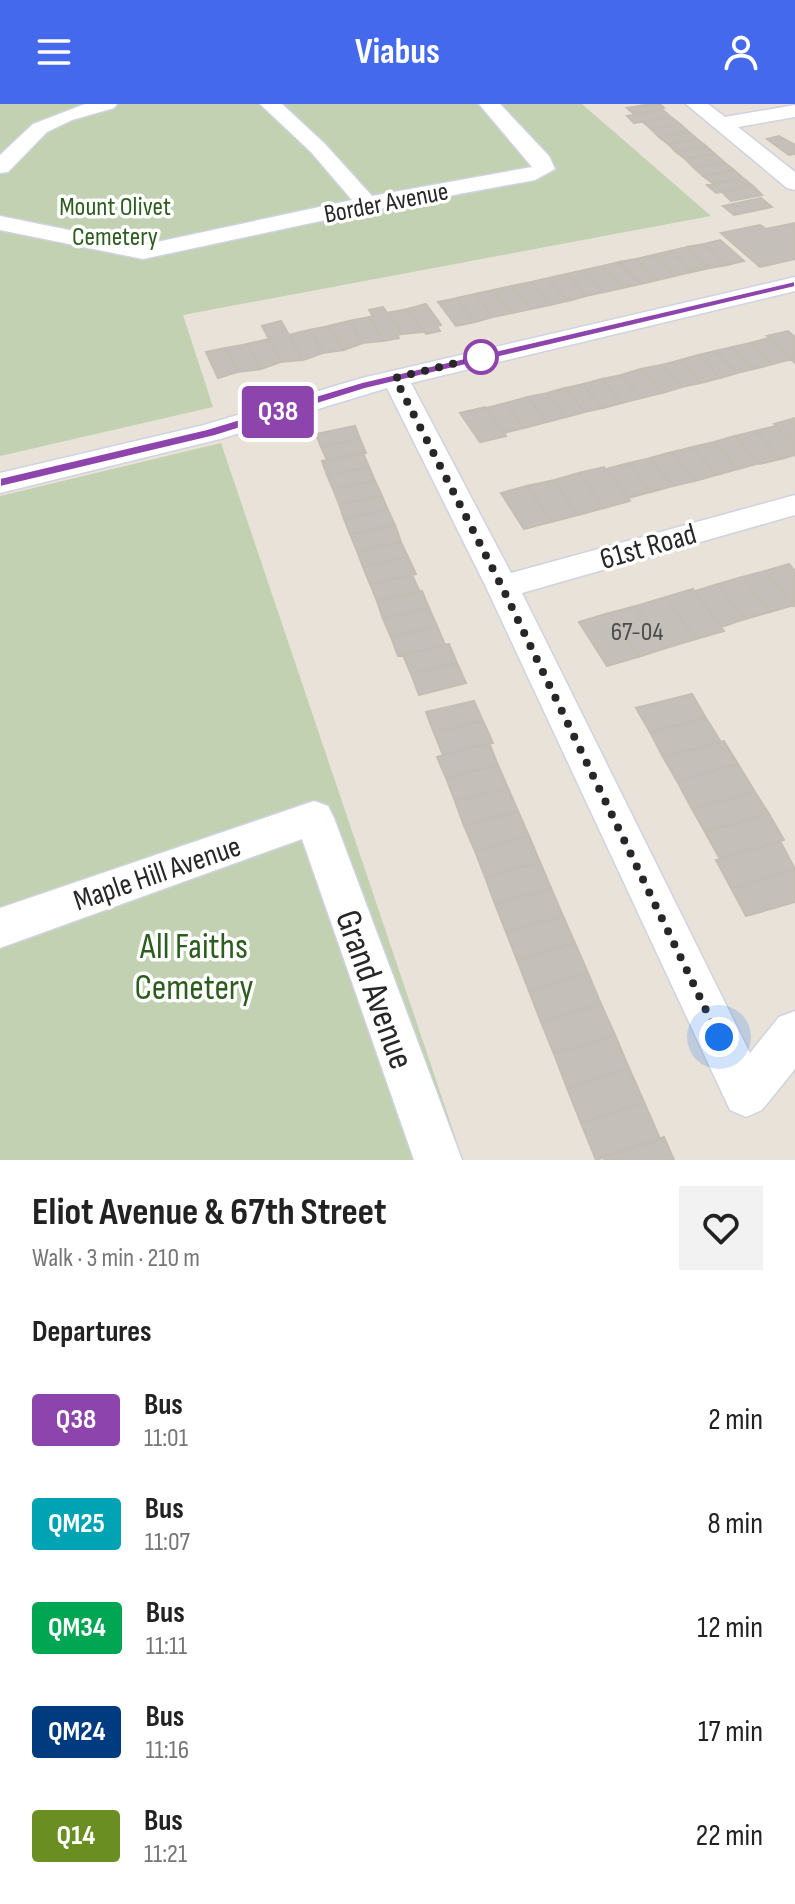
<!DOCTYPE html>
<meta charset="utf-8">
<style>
body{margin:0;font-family:"Sofia Sans Condensed",sans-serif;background:#f2f2f2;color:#222;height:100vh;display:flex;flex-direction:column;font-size:30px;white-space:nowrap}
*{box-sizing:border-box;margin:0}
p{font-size:26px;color:#767676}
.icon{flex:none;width:44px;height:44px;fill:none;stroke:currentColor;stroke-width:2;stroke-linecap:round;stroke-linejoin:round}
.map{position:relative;height:1056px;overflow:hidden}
.panel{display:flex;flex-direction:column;background:#fff;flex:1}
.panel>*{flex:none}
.badge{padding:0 16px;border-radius:6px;font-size:28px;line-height:52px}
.you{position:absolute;width:40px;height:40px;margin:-20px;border:6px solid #fff;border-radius:50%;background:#1a73e8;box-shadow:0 0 0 12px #1a73e833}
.map>.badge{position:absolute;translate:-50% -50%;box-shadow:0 0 0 4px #fff}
h2{padding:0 32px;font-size:30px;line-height:72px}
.round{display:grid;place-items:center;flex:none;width:84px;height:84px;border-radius:0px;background:#f2f2f2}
.summary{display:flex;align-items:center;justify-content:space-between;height:136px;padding:0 32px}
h1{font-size:38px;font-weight:700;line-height:60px}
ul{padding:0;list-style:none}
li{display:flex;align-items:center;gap:24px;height:104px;padding:0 32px}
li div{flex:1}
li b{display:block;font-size:30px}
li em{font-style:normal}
li .badge{min-width:88px;font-weight:700;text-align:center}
header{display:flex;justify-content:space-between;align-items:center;height:104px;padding:0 32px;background:#4469ec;color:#fff;font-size:36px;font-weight:700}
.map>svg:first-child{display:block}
.cemetery{fill:#c2d1b2}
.building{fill:#c4bfb9;stroke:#c4bdb4;stroke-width:2}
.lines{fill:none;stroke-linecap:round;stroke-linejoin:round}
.minor-casing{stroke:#cfd3df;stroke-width:3}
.minor{fill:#fff;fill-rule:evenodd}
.line{fill:#8e44ad;stroke:#fff;stroke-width:2}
.walk{stroke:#272727;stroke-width:8;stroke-dasharray:0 14.4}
.stop-dot{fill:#fff;stroke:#8e44ad;stroke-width:4}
.labels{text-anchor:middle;stroke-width:7;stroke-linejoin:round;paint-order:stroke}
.far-street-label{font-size:26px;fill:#272727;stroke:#fff}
.far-park-label{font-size:26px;fill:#2d5d1e;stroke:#fff}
.number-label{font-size:26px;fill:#4e4d4c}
.street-label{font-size:30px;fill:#272727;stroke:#fff}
.near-park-label{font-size:36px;fill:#2d5d1e;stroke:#fff}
.near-street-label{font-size:36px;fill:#272727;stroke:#fff}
</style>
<header><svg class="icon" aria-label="menu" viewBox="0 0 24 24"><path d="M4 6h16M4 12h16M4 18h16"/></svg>Viabus<svg class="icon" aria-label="person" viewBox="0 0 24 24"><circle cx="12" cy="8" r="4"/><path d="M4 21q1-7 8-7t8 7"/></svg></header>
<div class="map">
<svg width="795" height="1056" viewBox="0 0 795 1056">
<rect width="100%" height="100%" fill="#e9e2d9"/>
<path class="cemetery" d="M0,0H582L711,112L183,211L213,303L0,352Z
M221,339L463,1056H0V392Z"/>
<path class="building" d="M651,0H660L664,4L635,11L627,4Z
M663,6L671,13L634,19L627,12Z
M671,13L680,20L651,25L643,18Z
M680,20L689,28L659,33L651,25Z
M689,28L697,35L668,40L659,33Z
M779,32L795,41V50L789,51L767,35Z
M697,35L706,42L676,48L668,40Z
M706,42L715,50L685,55L676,48Z
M715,50L724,58L694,64L685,55Z
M724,58L734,66L703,72L694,64Z
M734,66L743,74L712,79L703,72Z
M743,74L753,82L716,89L707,81Z
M753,82L762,91L731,97L722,88Z
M761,94L772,103L734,111L723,102Z
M795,119V155L760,163L721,129L760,121L766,125Z
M720,136L744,157L727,161L704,140Z
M704,140L727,161L710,164L687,143Z
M687,143L710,164L692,168L670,147Z
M670,147L692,168L675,172L653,151Z
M653,151L675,172L658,176L636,155Z
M636,155L658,176L641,180L619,158Z
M619,158L641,180L623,184L602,162Z
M602,162L623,184L605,188L584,166Z
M584,166L605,188L586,192L566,170Z
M566,170L586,192L568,197L548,174Z
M548,174L568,197L550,201L531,178Z
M531,178L550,201L531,205L512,182Z
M512,182L531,205L512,209L493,186Z
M493,186L512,209L493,213L475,190Z
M475,190L493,213L475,218L457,194Z
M457,194L475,218L456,222L438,198Z
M426,200L441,221L437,222L440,227L426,230L407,205Z
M383,203L402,230L397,231L399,234L384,237L369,213L373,212L369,206Z
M407,205L424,228L402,230L387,209Z
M369,213L384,237L363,239L349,217Z
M281,217L289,231L303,256L281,258L262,222Z
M349,217L363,239L344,246L329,222Z
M329,222L344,246L323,249L309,226Z
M309,226L323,249L303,256L289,231Z
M788,227L795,233L794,258L767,232Z
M769,234L792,255L773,260L750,239Z
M269,235L281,258L261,265L247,240Z
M750,239L773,260L754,265L732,243Z
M247,240L261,265L238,268L226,244Z
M732,243L754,265L737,269L715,247Z
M226,244L238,268L218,274L206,248Z
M715,247L737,269L720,274L698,251Z
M698,251L720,274L701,279L680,256Z
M680,256L701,279L682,283L661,261Z
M661,261L682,283L662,289L641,265Z
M641,265L662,289L642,294L621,271Z
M621,271L642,294L622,299L602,275Z
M602,275L622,299L603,304L583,280Z
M583,280L603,304L585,308L565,284Z
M565,284L585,308L566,313L547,289Z
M547,289L566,313L547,318L528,293Z
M528,293L547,318L524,324L506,299Z
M506,299L524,324L504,329L486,304Z
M485,303L486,304L506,332L480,338L460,309Z
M795,314V342L774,320Z
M355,322L360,335L321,343L316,330Z
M776,322L795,342V351L781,355L755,327Z
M755,327L781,355L760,360L735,332Z
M735,332L760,359L738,365L714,338Z
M360,335L366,349L327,356L321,343Z
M714,338L738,365L716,371L692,343Z
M692,343L716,371L695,377L672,348Z
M672,348L695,377L673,382L650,354Z
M363,349L369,363L327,371L322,357Z
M650,354L673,382L651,388L629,359Z
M629,359L651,388L628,394L606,365Z
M369,363L375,377L333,385L327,371Z
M604,363L628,394L630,397L604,404L579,369Z
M579,369L604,404L578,411L554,376Z
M554,376L578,411L551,418L527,382Z
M375,377L382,392L339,400L333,385Z
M527,382L551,418L524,425L501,389Z
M382,392L388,406L344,415L339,400Z
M388,406L395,421L350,430L344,415Z
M395,421L401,438L357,447L350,430Z
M401,438L408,453L363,463L357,447Z
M408,453L416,470L370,480L363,463Z
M789,460L795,467L794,501L765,467Z
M765,467L794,501L770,508L742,473Z
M412,471L420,488L377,497L370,480Z
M742,473L770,508L745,515L718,480Z
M718,480L745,515L721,523L695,487Z
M693,485L721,523L724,527L696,535L666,493Z
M422,487L429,504L383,515L377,497Z
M666,493L696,535L666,544L636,502Z
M636,502L666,544L638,553L609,509Z
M429,504L437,522L391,533L383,515Z
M609,509L638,553L607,562L579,518Z
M437,522L445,541L398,552L391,533Z
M449,540L457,559L411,570L403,551Z
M457,559L466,579L419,591L411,570Z
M692,590L706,614L650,628L636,604Z
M474,597L483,617L434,629L426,608Z
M706,614L721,638L663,653L650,628Z
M483,617L493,639L443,651L434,629Z
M724,637L738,660L677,677L663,653Z
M489,639L498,661L446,674L437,653Z
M738,660L755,688L692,705L677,677Z
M498,661L508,684L455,697L446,674Z
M508,684L518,707L464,722L455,697Z
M755,688L769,710L705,728L692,705Z
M518,707L529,732L475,747L464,722Z
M769,710L784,736L720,755L705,728Z
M529,732L540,758L485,773L475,747Z
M780,737L795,765L731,784L716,756Z
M540,758L551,784L495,800L485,773Z
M795,765V798L746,812L731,784Z
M551,784L563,812L506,828L495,800Z
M563,812L575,839L517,856L506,828Z
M575,839L588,869L529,887L517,856Z
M588,869L601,900L541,918L529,887Z
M601,900L615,931L554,950L541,918Z
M615,931L629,964L567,984L554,950Z
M629,964L644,998L581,1019L567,984Z
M644,998L660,1035L596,1056L581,1019Z
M664,1033L674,1056H604L603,1053Z"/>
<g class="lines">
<defs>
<path id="minor" d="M85,0H117L114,4L72,16L47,28L8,68L0,69V51L33,20Z
M260,0H282L325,40L372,92L532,63L479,0H500L549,52L555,65L535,76L367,107L143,155L0,126V112L143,141L352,96L311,48Z
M686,0H708L725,13L795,1V13L738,23L795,68V86L787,84Z
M795,173V187L411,279L511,469L795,391V411L522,489L750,949L779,913L795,907V965L762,1006L746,1013L730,1006L486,483L387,284L220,335L0,389V369L204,321L362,274Z
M314,697L328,702L334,714L462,1056H414L302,735L0,844V804Z"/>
</defs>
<use href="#minor" class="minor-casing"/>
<use href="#minor" class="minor"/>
</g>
<path class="line" d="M795,177V183L365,285L215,332L0,383V374L207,325L362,278Z"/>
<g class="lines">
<path class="walk" d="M481,253L395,274L502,483L719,933"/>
</g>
<circle class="stop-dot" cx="481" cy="253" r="16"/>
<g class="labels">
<g class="far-street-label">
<text transform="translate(386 98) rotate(-11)" y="9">Border Avenue</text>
</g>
<g class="far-park-label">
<text x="115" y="111">Mount Olivet<tspan x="115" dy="30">Cemetery</tspan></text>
</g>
<g class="number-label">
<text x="637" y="536">67-04</text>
</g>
<g class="street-label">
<text transform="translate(648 442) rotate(-16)" y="10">61st Road</text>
<text transform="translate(157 769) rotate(-19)" y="10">Maple Hill Avenue</text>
</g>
<g class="near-park-label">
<text x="194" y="854">All Faiths<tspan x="194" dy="41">Cemetery</tspan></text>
</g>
<g class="near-street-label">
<text transform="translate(376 885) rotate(70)" y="13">Grand Avenue</text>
</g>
</g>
</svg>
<div class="you" style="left:719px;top:933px"></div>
<b class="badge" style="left:278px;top:308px;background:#8e44ad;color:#fff">Q38</b>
</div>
<section class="panel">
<div class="summary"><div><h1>Eliot Avenue &amp; 67th Street</h1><p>Walk · 3 min · 210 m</p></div><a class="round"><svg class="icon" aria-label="heart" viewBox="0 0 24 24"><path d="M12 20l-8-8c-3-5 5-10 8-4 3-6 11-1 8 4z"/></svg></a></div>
<h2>Departures</h2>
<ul>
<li><span class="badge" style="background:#8e44ad;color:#fff">Q38</span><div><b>Bus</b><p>11:01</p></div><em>2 min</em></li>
<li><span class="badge" style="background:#00a3b4;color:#fff">QM25</span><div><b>Bus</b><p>11:07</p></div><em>8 min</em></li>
<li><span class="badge" style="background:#00a651;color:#fff">QM34</span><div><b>Bus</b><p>11:11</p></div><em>12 min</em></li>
<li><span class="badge" style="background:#003b80;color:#fff">QM24</span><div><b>Bus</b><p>11:16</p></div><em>17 min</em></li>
<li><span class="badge" style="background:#6b8e23;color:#fff">Q14</span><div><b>Bus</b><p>11:21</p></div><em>22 min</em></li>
</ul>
</section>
